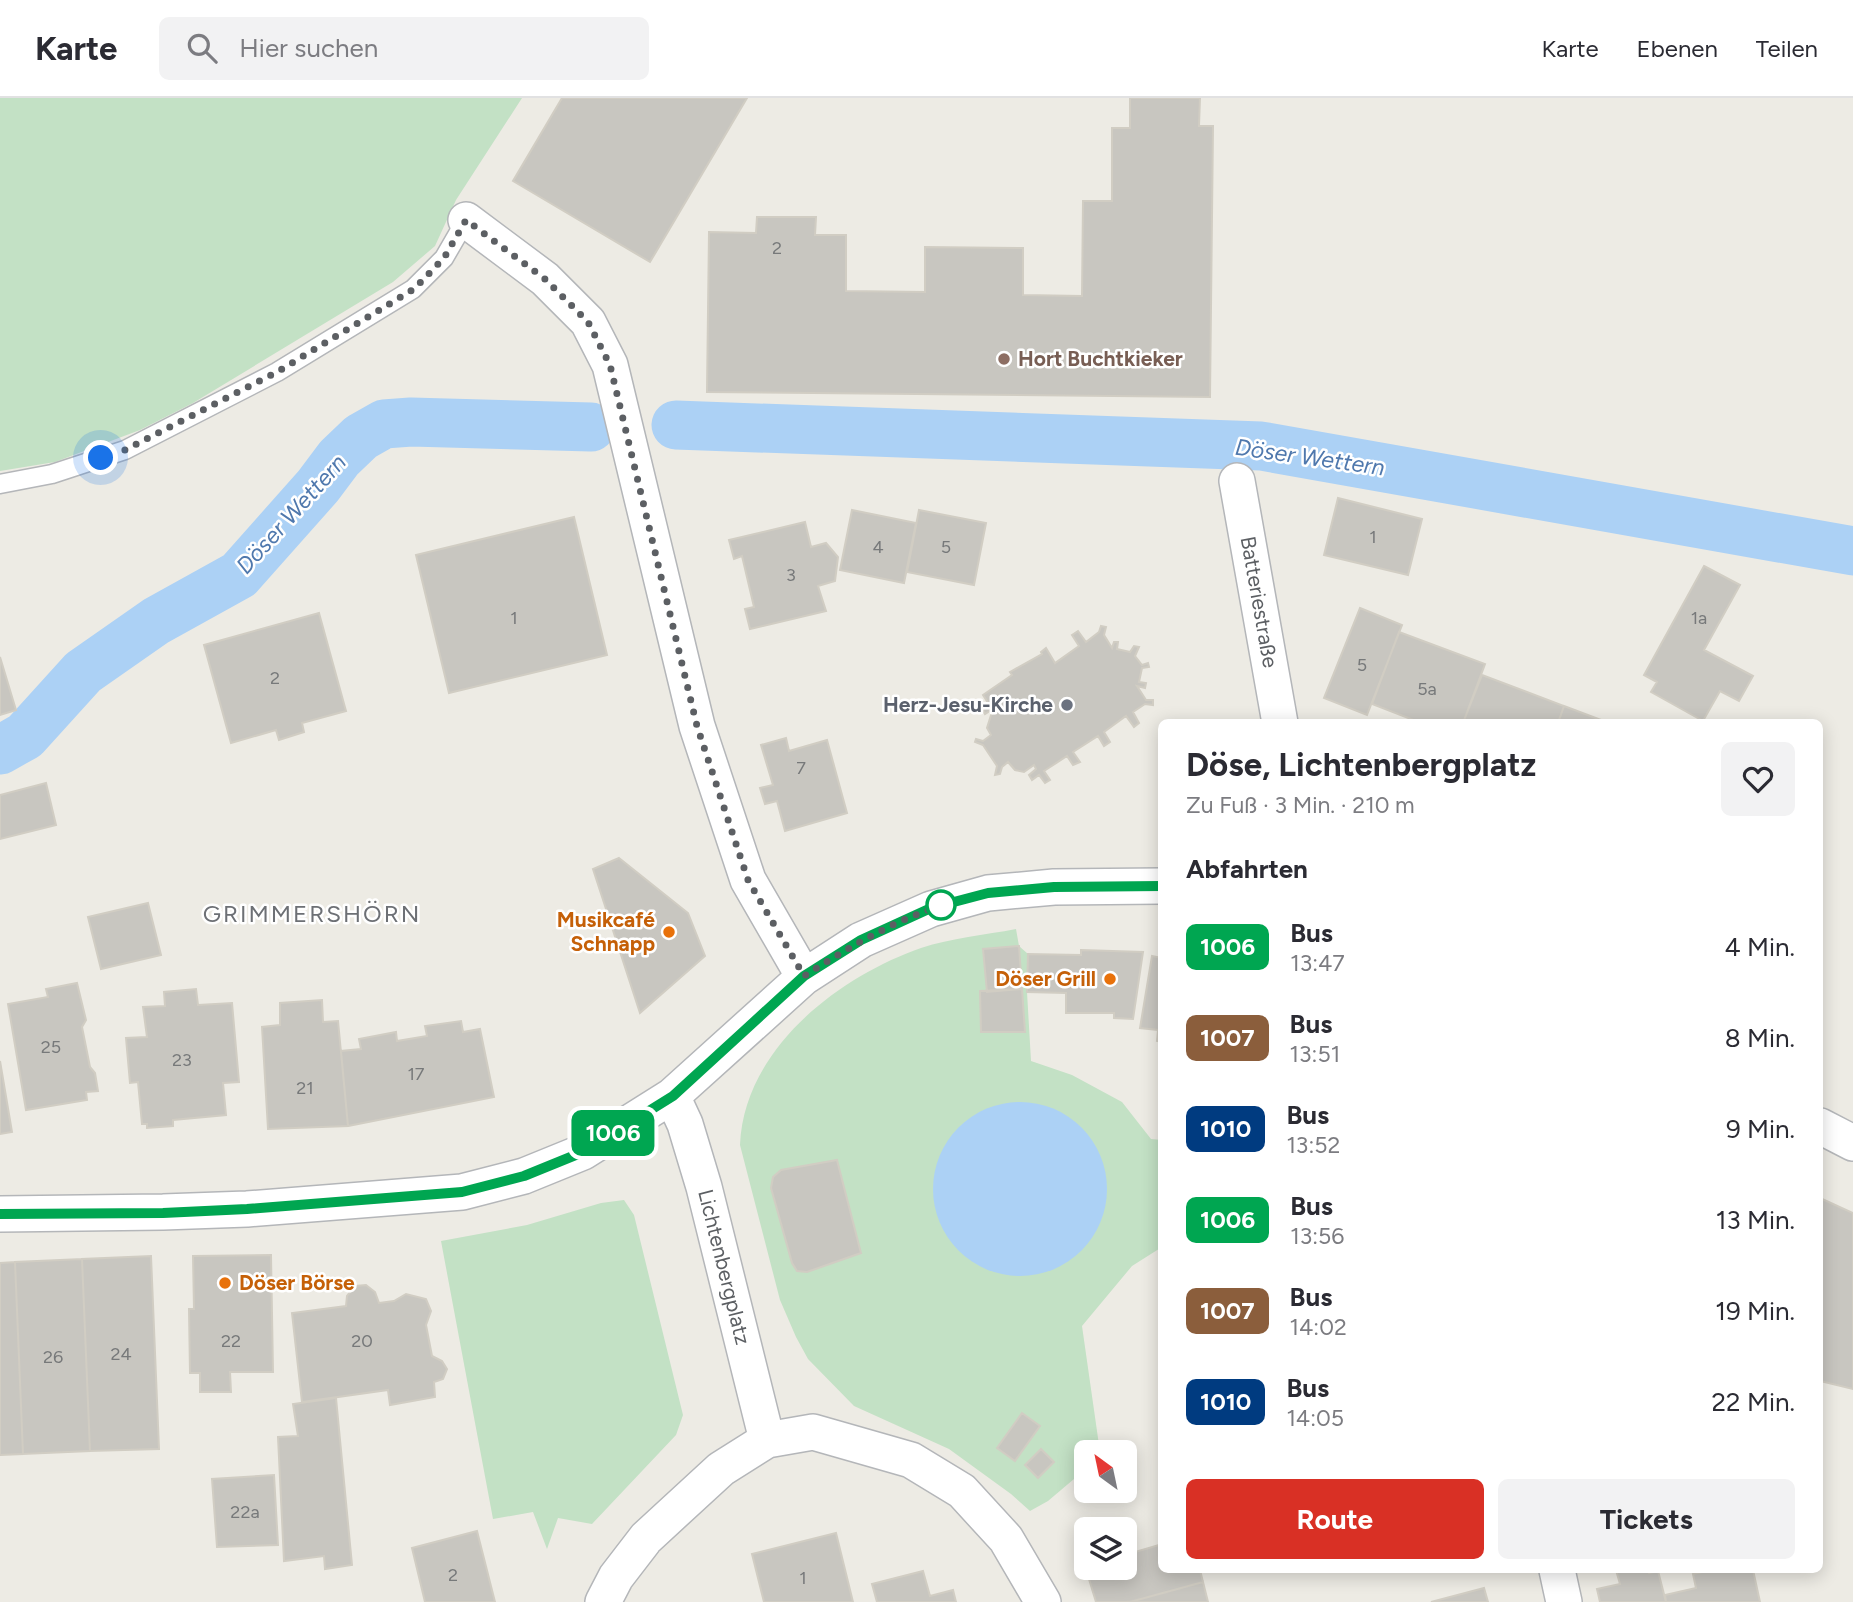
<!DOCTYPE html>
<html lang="de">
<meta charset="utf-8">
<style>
body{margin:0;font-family:Figtree,sans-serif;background:#f2f2f3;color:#2b2b33;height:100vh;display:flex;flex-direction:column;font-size:26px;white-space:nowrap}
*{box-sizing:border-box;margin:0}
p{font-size:23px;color:#7c7c81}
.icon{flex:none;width:38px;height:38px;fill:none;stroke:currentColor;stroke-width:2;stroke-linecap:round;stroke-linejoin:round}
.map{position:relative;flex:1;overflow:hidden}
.details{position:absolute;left:1158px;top:621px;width:665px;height:854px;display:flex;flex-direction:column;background:#fff;border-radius:10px;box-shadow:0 4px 18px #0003}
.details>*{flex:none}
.badge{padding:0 14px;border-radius:10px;font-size:24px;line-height:46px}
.needle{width:46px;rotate:327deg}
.controls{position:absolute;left:1074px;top:1342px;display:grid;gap:14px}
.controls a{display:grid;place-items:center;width:63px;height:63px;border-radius:10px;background:#fff;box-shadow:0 4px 18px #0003;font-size:35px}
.you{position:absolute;width:35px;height:35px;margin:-18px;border:5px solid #fff;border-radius:50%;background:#1a73e8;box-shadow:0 0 0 10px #1a73e833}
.map>.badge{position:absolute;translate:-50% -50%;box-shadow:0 0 0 4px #fff}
h2{padding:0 28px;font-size:26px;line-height:63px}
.round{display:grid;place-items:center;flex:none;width:74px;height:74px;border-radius:10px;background:#f2f2f3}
.summary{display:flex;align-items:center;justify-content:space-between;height:119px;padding:0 28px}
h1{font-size:33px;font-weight:700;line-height:52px}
.primary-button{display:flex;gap:14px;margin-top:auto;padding:14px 28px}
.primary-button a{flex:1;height:80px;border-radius:10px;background:#d93025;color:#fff;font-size:28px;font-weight:700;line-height:80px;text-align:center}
.primary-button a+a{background:#f2f2f3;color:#2b2b33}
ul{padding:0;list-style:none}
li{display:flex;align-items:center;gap:21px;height:91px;padding:0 28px}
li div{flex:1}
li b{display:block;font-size:26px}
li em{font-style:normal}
li .badge{min-width:77px;font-weight:700;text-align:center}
header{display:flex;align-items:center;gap:42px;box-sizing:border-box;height:98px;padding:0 35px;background:#fff;border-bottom:2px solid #e1e1e2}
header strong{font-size:33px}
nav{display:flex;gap:38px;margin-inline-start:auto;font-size:24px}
.search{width:490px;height:63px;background:#f2f2f3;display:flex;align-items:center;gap:18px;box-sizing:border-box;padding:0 24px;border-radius:10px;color:#7c7c81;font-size:26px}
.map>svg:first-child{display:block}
.green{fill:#c3e1c5}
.water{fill:#acd1f5}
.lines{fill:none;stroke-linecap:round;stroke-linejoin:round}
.canal{stroke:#acd1f5;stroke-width:49}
.building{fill:#c8c6c0;stroke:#d1cdc3;stroke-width:2}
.service-casing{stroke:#b4b6b9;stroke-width:21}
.minor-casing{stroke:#b4b6b9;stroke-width:38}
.service{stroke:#fff;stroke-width:18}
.minor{stroke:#fff;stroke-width:35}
.line-casing{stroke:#fff;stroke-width:16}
.line{stroke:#00a651;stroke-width:10}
.walk{stroke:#5c5f63;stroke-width:7;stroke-dasharray:0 12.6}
.education-dot{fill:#8d6e63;stroke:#fff;stroke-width:2.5}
.worship-dot{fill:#6b7280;stroke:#fff;stroke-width:2.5}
.stop-dot{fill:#fff;stroke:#00a651;stroke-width:3.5}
.food-dot{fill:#e8710a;stroke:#fff;stroke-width:2.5}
.labels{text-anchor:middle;stroke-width:5;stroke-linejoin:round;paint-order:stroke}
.number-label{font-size:18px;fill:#77797a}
.education-label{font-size:21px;font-weight:bold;fill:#785e54;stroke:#fff;text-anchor:start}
.street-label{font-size:21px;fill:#5c5f63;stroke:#fff}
.worship-label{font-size:21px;font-weight:bold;fill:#5b616d;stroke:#fff;text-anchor:end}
.food-label{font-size:21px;font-weight:bold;fill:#c56008;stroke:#fff;text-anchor:end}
.water-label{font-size:23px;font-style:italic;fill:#4f78ad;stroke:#fff}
.quarter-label{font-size:24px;letter-spacing:2px;fill:#6d7075;stroke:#fff}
</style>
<header>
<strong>Karte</strong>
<div class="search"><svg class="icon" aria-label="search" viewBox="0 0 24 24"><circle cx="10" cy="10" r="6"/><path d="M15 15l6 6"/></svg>Hier suchen</div>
<nav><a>Karte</a><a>Ebenen</a><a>Teilen</a></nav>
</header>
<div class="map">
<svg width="1853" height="1504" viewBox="0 0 1853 1504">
<rect width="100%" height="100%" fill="#edebe4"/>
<path class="green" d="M0,0H522L456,102L435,148L393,184L193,305L140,332L55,364L0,373Z
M1016,831L1019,848L1028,856L1027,894L1031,963L1072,977L1122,1004L1151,1041L1162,1042V1149L1132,1168L1082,1228L1100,1354H1087V1370L1048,1403L1030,1413L1011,1396L949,1351L854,1308L808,1261L796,1239L780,1202L740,1047C744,951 838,879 921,850C951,840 985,837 1016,831Z
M624,1102L634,1117L683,1317L676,1337L592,1426L558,1420L547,1451L533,1414L493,1421L441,1143L527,1127L601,1105Z"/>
<path class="water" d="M933 1091a87 87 0 1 1 174 0a87 87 0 1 1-174 0Z"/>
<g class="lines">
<path class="canal" d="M676,327L1261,348L1853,453
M0,652L25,638L83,574L156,523L239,477L318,388L339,360L361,339L384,326L411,324L591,329"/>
</g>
<path class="building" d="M562,0H747L650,164L513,83Z
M1130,0H1200L1199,28H1213L1210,299L707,294L709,134L756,135L757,119H816L815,137H846V193L925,194V149L1023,150V197L1082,198L1083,103H1112V30H1130Z
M1338,400L1422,421L1408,477L1324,457Z
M852,412L916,425L904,485L840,472Z
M919,412L986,425L974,487L907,474Z
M574,419L607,557L449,595L416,457Z
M805,424L811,449L826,445L838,459L835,483L818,488L826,513L750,531L745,511L754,509L742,458L734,461L729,442Z
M1704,468L1740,487L1704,552L1753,578L1739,603L1720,593L1703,623L1651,594L1657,584L1644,577Z
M1360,510L1402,527L1367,617L1324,600Z
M319,515L346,613L302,625L304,634L279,642L276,632L231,645L204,547Z
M1101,528L1106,529L1104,537L1112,550L1114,544H1118L1117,551L1130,554L1134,548L1139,549L1135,558L1142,567L1148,565L1149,569L1142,570L1139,584L1146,585L1145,590L1137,588L1146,602H1153V607L1145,606L1133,614L1139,625L1134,629L1126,618L1104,634L1110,644L1104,648L1098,638L1073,654L1080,664L1073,667L1067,658L1044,673L1050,682L1045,685L1039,677L1032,682L1029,677L1036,671L1034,667L1024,674L1015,672L1008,664L1002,669L1000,676L995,677L997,668L983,647L975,644L976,641L983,643L991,637L987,630L991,617L998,612L996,609L985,616L983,612L990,608L983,597L1012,577L1010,574L1042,556L1041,554L1046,550L1055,565L1079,548L1072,537L1078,533L1086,544L1099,534Z
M1399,534L1485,566L1463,625H1421L1372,606Z
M0,559L16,612L0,617Z
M1482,577L1564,608L1558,625H1463Z
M1564,608L1609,625H1558Z
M786,640L789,653L827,642L847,715L785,733L777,703L765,706L760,690L773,687L761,647Z
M46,685L56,727L0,741V697Z
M619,760L688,815L705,858L640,915L593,771Z
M148,805L161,857L101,871L88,819Z
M1019,848L1022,891L987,894L983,851Z
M1081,852L1143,854L1133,921L1114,920V915H1066V895L1027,894L1028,856L1081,857Z
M1152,858L1162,860V944L1157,943L1158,932L1140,930Z
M77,885L86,922L82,929L90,969L95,975L98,993L86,994L87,1002L26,1012L8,906L48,899L46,891Z
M196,891L198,907L232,905L239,984L223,985L226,1017L173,1022V1028L147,1030V1026H142L138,984L130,985L126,940L147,939L143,909L165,908L164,894Z
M1022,891L1025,934H981L980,893Z
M322,902L323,924L338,923L348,1028L268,1031L262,929L280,927V905Z
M461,923L463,934L480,931L494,999L348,1028L341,953L361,951L359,941L396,934L397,943L427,938L425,928Z
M0,963L12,1034L0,1036Z
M837,1062L861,1155L807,1174L797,1173L792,1165L771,1090L773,1079L781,1072Z
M1820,1100L1853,1115V1291L1820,1283Z
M271,1157L273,1274H230L231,1294H200V1275H190L189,1211H194L193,1158Z
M151,1158L159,1351L90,1353L82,1161Z
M82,1161L90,1353L23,1356L15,1164Z
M15,1164L23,1356L0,1357V1165Z
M366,1187L375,1194L379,1205L394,1203L406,1196L426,1201L431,1213L426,1227L432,1258L442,1263L447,1271L443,1281L434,1284L435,1299L390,1307L388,1292L302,1304L292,1215L346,1208L347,1198L355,1188Z
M336,1300L352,1467L325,1471L324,1458L284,1463L278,1339L298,1338L293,1306Z
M1022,1315L1040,1328L1015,1363L997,1350Z
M1041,1351L1054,1364L1038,1380L1025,1367Z
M274,1377L278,1447L217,1449L212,1381Z
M477,1433L495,1504H425L412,1450Z
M836,1435L853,1504H764L752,1456Z
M1162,1446V1472H1200L1203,1484L1130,1504H1096L1085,1468L1125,1470V1457Z
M1616,1472H1648L1649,1475L1658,1473L1666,1504H1600L1597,1491L1620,1486Z
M1712,1472H1753L1760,1504H1666L1665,1497L1696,1490L1693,1476Z
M923,1473L930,1498L953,1492L956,1504H877L872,1486Z
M1203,1484L1208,1504H1130Z
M1484,1490L1488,1504H1431Z"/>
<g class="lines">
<defs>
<path id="service" d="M0,386L52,376L125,352L277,274L413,191L444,160L466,122"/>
<path id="minor" d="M466,122L545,181L588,224L610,267L697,628L748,782L804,879
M1237,383L1280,625
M672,998L685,1026L704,1089L767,1342
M1820,1028L1853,1045
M0,1116L163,1114L247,1111L462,1094L524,1078L583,1054L672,998L804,879L861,842L931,811L988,795L1054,789L1162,788
M1557,1472L1564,1504
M603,1504L616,1479L646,1440L721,1371L767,1342L813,1334L911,1362L962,1393L1006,1441L1043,1504"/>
</defs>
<use href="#service" class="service-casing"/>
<use href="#minor" class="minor-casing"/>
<use href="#service" class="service"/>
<use href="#minor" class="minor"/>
</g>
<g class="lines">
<defs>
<path id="line" d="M0,1116L163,1115L247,1111L462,1094L524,1078L583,1054L673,998L804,878L861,842L931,810L988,795L1054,789L1162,788"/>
</defs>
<use href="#line" class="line-casing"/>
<use href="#line" class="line"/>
<path class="walk" d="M101,360L125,352L277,274L414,191L444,160L466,122L545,181L588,224L610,267L697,628L748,782L804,878C850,849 897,820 950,805L941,807"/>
</g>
<circle class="education-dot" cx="1004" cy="261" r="7"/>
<circle class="worship-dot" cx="1067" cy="607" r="7"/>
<circle class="stop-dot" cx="941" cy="807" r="14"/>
<g class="food-dot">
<circle cx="669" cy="834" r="7"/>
<circle cx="1110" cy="881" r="7"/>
<circle cx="225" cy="1185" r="7"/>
</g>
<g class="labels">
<g class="number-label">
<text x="777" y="156">2</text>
<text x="1373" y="445">1</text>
<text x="878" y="455">4</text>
<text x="946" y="455">5</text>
<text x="791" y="483">3</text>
<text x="514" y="526">1</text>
<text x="1699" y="526">1a</text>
<text x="1362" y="573">5</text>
<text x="275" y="586">2</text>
<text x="1427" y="597">5a</text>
<text x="801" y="676">7</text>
<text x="51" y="955">25</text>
<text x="182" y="968">23</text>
<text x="416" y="982">17</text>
<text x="305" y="996">21</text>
<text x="231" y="1249">22</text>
<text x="362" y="1249">20</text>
<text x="121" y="1262">24</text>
<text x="53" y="1265">26</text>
<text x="245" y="1420">22a</text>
<text x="453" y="1483">2</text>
<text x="803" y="1486">1</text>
</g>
<g class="education-label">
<text x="1018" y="268">Hort Buchtkieker</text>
</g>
<g class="street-label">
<text transform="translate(1259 504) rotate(80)" y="7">Batteriestraße</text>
<text transform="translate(724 1169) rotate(76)" y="7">Lichtenbergplatz</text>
</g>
<g class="worship-label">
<text x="1053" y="614">Herz-Jesu-Kirche</text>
</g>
<g class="food-label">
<text x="655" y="829">Musikcafé<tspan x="655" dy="24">Schnapp</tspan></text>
<text x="1096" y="888">Döser Grill</text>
<text x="239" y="1192" text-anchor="start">Döser Börse</text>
</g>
<g class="water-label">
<text transform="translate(1310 359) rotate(8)" y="8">Döser Wettern</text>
<text transform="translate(291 416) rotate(-48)" y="8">Döser Wettern</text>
</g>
<g class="quarter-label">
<text x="312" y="824">GRIMMERSHÖRN</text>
</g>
</g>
</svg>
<div class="controls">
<a><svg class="needle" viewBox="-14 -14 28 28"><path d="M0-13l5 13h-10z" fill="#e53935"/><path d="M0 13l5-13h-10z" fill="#7c7c81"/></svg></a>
<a><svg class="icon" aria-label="layers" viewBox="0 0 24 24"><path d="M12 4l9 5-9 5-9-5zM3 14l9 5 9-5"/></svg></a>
</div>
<div class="you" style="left:101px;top:360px"></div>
<b class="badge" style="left:613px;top:1035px;background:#00a651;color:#fff">1006</b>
<section class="details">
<div class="summary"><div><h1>Döse, Lichtenbergplatz</h1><p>Zu Fuß · 3 Min. · 210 m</p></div><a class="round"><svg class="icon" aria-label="heart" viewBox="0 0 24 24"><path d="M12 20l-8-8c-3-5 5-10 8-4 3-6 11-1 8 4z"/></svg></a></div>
<h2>Abfahrten</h2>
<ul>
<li><span class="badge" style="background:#00a651;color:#fff">1006</span><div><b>Bus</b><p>13:47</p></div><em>4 Min.</em></li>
<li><span class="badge" style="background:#8b5e3c;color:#fff">1007</span><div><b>Bus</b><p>13:51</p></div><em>8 Min.</em></li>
<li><span class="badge" style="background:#003b80;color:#fff">1010</span><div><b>Bus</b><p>13:52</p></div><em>9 Min.</em></li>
<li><span class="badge" style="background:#00a651;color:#fff">1006</span><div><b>Bus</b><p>13:56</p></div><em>13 Min.</em></li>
<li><span class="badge" style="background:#8b5e3c;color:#fff">1007</span><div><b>Bus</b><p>14:02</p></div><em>19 Min.</em></li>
<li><span class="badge" style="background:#003b80;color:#fff">1010</span><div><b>Bus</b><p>14:05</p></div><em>22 Min.</em></li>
</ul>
<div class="primary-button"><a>Route</a><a>Tickets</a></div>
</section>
</div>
